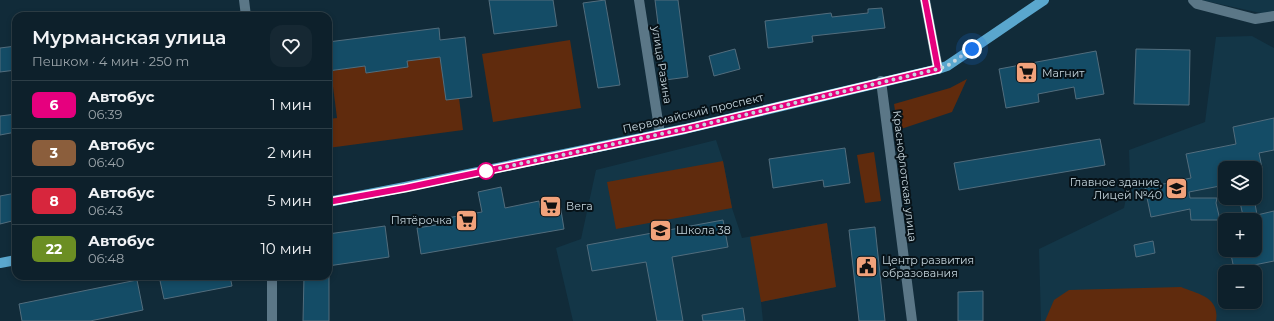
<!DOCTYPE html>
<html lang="ru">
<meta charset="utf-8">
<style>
body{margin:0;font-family:Montserrat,sans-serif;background:#162833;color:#f1f3f6;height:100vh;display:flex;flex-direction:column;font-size:15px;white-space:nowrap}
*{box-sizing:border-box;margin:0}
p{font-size:13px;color:#9aa3a9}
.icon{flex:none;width:22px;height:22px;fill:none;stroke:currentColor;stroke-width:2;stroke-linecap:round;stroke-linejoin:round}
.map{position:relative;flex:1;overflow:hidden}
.panel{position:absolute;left:12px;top:12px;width:320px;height:268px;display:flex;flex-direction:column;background:#0d202b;border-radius:12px;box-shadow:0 2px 6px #0003,0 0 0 1px #2d3e47}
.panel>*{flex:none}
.badge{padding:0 8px;border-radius:6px;font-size:14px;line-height:26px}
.buttons{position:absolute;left:1218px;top:161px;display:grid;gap:8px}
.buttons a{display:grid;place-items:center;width:44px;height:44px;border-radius:8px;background:#0d202b;box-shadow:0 2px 6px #0003,0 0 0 1px #2d3e47;font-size:20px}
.you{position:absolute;width:20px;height:20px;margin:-10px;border:3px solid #fff;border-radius:50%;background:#1a73e8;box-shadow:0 0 0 6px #1a73e833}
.map>.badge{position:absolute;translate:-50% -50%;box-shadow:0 0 0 2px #fff}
.round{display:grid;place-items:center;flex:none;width:42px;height:42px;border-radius:12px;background:#162833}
.headline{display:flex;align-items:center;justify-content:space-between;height:68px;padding:0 20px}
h1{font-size:19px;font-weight:600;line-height:30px}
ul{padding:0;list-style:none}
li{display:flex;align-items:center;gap:12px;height:48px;padding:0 20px;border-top:1px solid #2d3e47}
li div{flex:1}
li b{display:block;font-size:15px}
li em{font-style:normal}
li .badge{min-width:44px;font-weight:700;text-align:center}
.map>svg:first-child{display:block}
.built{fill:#133647;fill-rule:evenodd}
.green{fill:#602b0d}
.building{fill:#144c66;stroke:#526d7d}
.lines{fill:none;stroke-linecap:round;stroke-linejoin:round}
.street{stroke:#5b7787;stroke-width:10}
.secondary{stroke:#5b7787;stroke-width:10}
.primary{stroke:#5aa7ce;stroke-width:10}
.line-casing{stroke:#fff;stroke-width:9}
.line{stroke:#e6007e;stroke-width:6}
.walk{stroke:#c6d6de;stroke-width:4;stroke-dasharray:0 7.2}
.stop-dot{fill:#fff;stroke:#e6007e;stroke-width:2}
.labels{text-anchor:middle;stroke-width:4;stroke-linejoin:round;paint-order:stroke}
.street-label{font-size:11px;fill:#c6d6de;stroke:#071218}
.poi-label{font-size:11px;fill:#c6d6de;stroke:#071218;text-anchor:start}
</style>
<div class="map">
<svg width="1274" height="321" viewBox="0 0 1274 321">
<rect width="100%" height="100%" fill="#112b39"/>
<path class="built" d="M1201,0H1274V16Z
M1252,36L1274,48V321H1041L1039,249L1124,208L1130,179L1129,150L1205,122L1216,37ZM1225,168H1255V198H1225ZM1225,220H1255V250H1225ZM1225,272H1255V302H1225Z
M716,140L723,161L732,208L742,238L827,223L836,287L761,302L763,321H573L556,248L581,239L596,170Z"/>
<path class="green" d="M570,40L581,108L493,122L482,54Z
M440,57L446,100L459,98L463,130L328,148V119L337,118L331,71L365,66L366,73L407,67V61Z
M967,79L952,112L898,130L894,104L950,88Z
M874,152L881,201L865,203L857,155Z
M723,161L732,208L616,229L607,182Z
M827,223L836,287L761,302L750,237Z
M1181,287C1198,294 1220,297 1216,321H1045L1054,300L1069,290Z"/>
<path class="building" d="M489,0H553L557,26L494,34Z
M605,0L620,85L598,88L583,3Z
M655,0H678L688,77L665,80Z
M882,8L885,28L812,36L813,42L768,48L765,21L831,13L832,17L868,13V9Z
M439,28L440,40L465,37L472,97L446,100L440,57L407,61L408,67L366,73L365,66L328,71V42Z
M16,46V70L0,72V48Z
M735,49L740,69L714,76L709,56Z
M1136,49L1190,50L1189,105L1134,104Z
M1096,51L1104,94L1076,99L1074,87L1038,94L1039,102L1006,108L999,69Z
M16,114V132L0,135V116Z
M1274,118V150L1259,153L1262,168H1225V185L1189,192L1190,198H1217L1216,203L1220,220H1191L1190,209L1151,217L1145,188L1191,178L1186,154L1236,144L1233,127Z
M1100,139L1105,165L959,190L954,163Z
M845,148L850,183L824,187L823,180L773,188L769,159Z
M501,187L505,208L539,201L540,208L560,204L564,229L421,254L417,228L436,225L435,220L482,212L478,192Z
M16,193V220L0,224V196Z
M1239,198H1254L1257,215L1274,211V261L1234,269L1230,250H1255V220H1244Z
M723,220L728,247L672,257L683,321H657L646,262L592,271L587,245Z
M385,226L389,257L328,266V234Z
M875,227L885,321H859L849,230Z
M1153,241L1155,253L1136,257L1134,245Z
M159,276H230L232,286L164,299Z
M304,276H329V321H303Z
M137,280L143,310L90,321H22L19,304Z
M983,291V321H958V292Z
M743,308L745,321H703L702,315Z"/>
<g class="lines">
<path class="street" d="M244,0L246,16
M639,0L660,134
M925,0L938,69
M1193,0L1197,4L1255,19L1274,16"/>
<path class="secondary" d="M881,81L912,321
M272,276V321"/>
<path class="primary" d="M328,202L405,187L685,129L938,69L947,66L1044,0
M0,263L16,260"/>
</g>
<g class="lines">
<defs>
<path id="line" d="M328,202L405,188L685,129L938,69L925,0"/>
</defs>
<use href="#line" class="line-casing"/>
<use href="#line" class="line"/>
<path class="walk" d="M486,171L685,129L938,69L947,66L972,49"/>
</g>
<defs>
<symbol id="supermarket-square" viewBox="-11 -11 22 22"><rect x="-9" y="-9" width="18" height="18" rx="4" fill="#f1a27b" stroke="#071218"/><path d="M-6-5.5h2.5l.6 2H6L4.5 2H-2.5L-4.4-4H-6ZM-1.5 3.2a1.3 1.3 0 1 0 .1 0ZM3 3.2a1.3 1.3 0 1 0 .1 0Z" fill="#111"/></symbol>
<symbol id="school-square" viewBox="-11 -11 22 22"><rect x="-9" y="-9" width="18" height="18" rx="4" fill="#f1a27b" stroke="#071218"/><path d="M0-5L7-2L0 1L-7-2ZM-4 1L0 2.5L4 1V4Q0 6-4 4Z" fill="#111"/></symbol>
<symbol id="civic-square" viewBox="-11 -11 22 22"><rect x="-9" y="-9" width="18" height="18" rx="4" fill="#f1a27b" stroke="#071218"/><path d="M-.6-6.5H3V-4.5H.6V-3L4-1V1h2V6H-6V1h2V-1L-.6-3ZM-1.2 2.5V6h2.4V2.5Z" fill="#111"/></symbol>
</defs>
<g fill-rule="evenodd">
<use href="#supermarket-square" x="1014" y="60" width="25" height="25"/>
<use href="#school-square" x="1164" y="176" width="25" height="25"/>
<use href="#supermarket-square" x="538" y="194" width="25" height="25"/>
<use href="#supermarket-square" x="454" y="208" width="25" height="25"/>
<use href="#school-square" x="648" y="218" width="25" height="25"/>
<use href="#civic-square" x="854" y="254" width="25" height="25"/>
</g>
<circle class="stop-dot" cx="486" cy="171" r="8"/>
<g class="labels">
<g class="street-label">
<text transform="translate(662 65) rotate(81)" y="4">улица Разина</text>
<text transform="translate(693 113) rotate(-13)" y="4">Первомайский проспект</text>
<text transform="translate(905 176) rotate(83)" y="4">Краснофлотская улица</text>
</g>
<g class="poi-label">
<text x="1042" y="77">Магнит</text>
<text x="1162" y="186" text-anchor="end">Главное здание,<tspan x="1162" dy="13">Лицей №40</tspan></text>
<text x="566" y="210">Вега</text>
<text x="452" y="224" text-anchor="end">Пятёрочка</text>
<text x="676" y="234">Школа 38</text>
<text x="882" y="264">Центр развития<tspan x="882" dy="13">образования</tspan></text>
</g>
</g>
</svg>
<div class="buttons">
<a><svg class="icon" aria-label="layers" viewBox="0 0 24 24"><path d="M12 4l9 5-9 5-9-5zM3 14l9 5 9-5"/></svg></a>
<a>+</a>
<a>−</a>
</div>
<div class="you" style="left:972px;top:49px"></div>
<section class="panel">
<div class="headline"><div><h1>Мурманская улица</h1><p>Пешком · 4 мин · 250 m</p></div><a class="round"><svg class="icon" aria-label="heart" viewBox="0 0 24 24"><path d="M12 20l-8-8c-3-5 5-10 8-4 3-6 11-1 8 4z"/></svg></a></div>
<ul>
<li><span class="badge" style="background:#e6007e;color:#fff">6</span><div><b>Автобус</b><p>06:39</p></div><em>1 мин</em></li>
<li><span class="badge" style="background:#8b5e3c;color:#fff">3</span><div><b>Автобус</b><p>06:40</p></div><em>2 мин</em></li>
<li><span class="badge" style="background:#d7263d;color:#fff">8</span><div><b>Автобус</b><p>06:43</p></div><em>5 мин</em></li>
<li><span class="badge" style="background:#6b8e23;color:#fff">22</span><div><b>Автобус</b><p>06:48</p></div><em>10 мин</em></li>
</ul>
</section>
</div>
